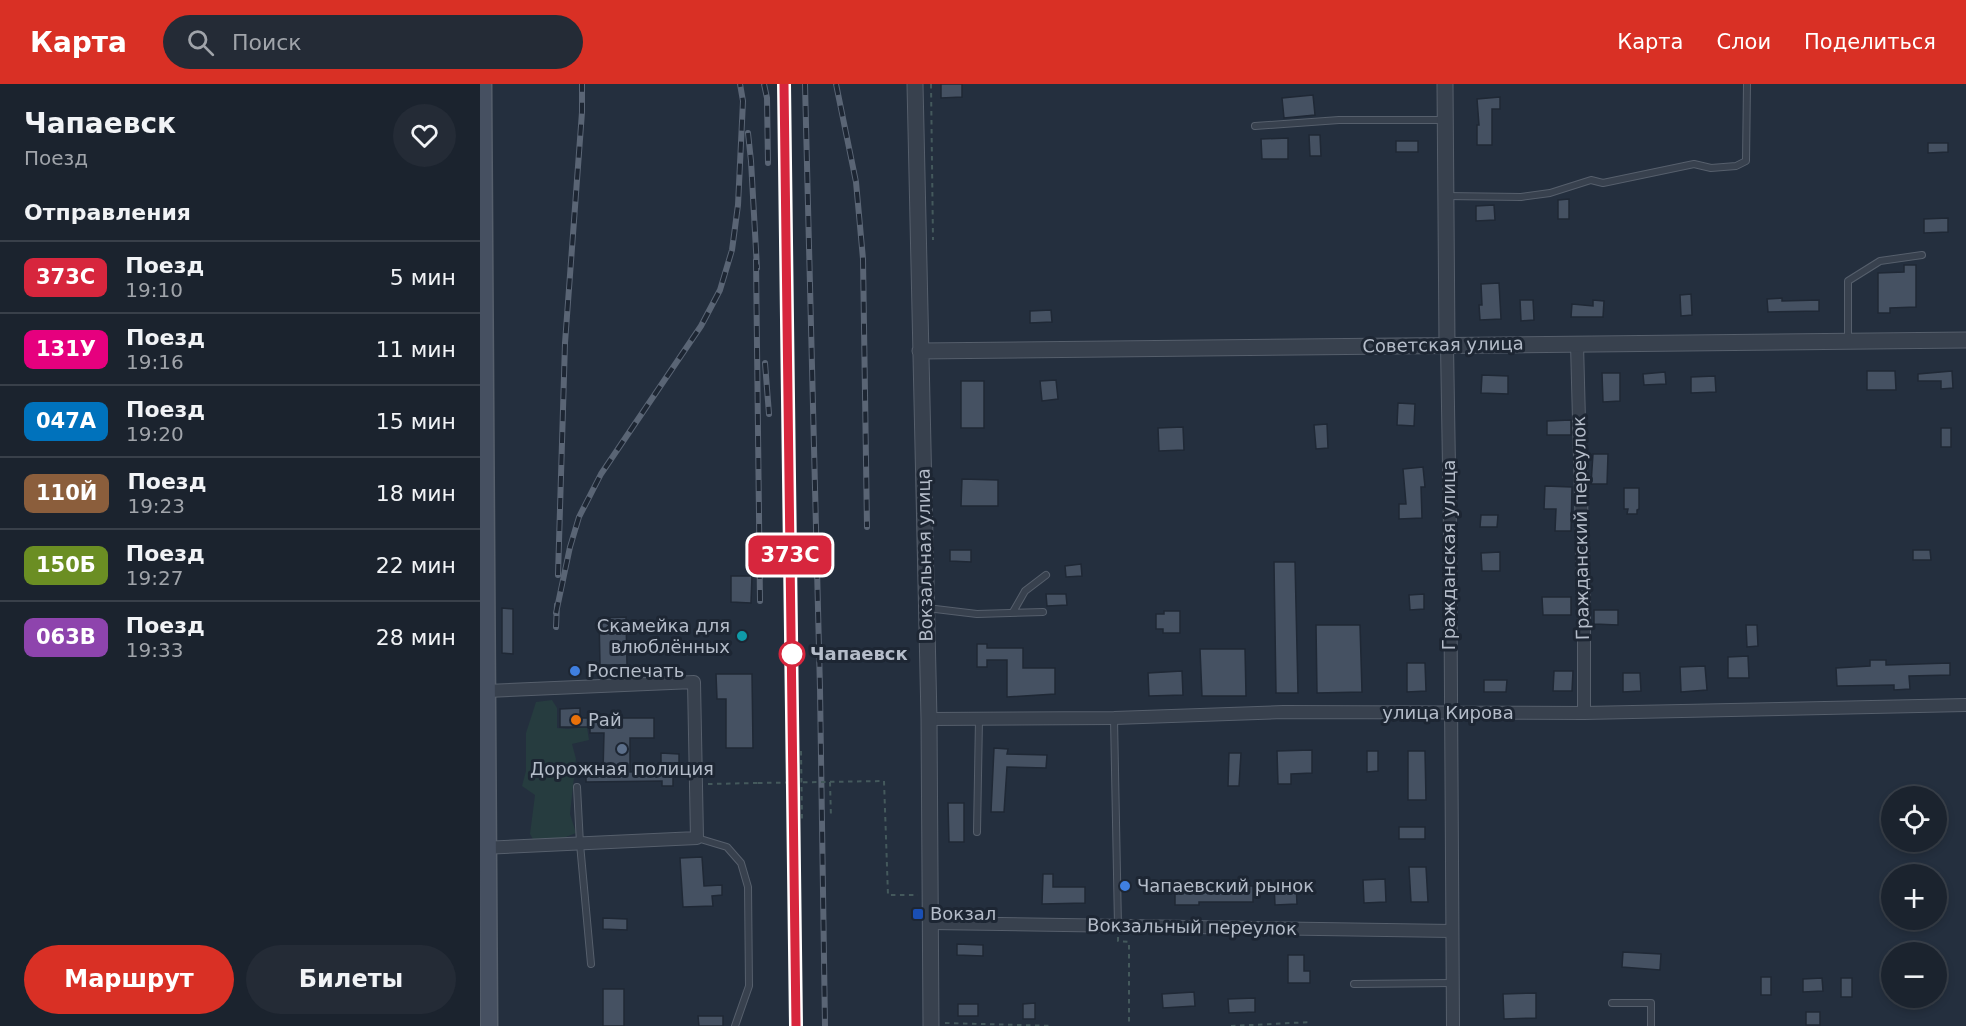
<!DOCTYPE html>
<html lang="ru">
<meta charset="utf-8">
<style>
body{margin:0;font-family:"DejaVu Sans",sans-serif;background:#242b36;color:#f1f3f6;height:100vh;display:flex;flex-direction:column;font-size:22px;white-space:nowrap}
*{box-sizing:border-box;margin:0}
p{font-size:20px;color:#a0a4aa}
.icon{flex:none;width:33px;height:33px;fill:none;stroke:currentColor;stroke-width:2;stroke-linecap:round;stroke-linejoin:round}
.map{position:relative;flex:1;overflow:hidden}
.details{display:flex;flex-direction:column;background:#1b232e;width:480px}
.details>*{flex:none}
.badge{padding:0 12px;border-radius:9px;font-size:21px;line-height:39px}
.controls{position:absolute;left:1401px;top:702px;display:grid;gap:12px}
.controls a{display:grid;place-items:center;width:66px;height:66px;border-radius:50%;background:#1b232e;box-shadow:0 3px 9px #0003,0 0 0 2px #39404a;font-size:30px}
.map>.badge{position:absolute;translate:-50% -50%;box-shadow:0 0 0 3px #fff}
h2{padding:0 24px;font-size:22px;line-height:54px}
.round{display:grid;place-items:center;flex:none;width:63px;height:63px;border-radius:32px;background:#242b36}
.overview{display:flex;align-items:center;justify-content:space-between;height:102px;padding:0 24px}
h1{font-size:28px;font-weight:600;line-height:45px}
.button{display:flex;gap:12px;margin-top:auto;padding:12px 24px}
.button a{flex:1;height:69px;border-radius:36px;background:#d93025;color:#fff;font-size:24px;font-weight:600;line-height:69px;text-align:center}
.button a+a{background:#242b36;color:#f1f3f6}
ul{padding:0;list-style:none}
li{display:flex;align-items:center;gap:18px;height:72px;padding:0 24px;border-top:2px solid #39404a}
li div{flex:1}
li b{display:block;font-size:22px}
li em{font-style:normal}
li .badge{min-width:66px;font-weight:700;text-align:center}
header{display:flex;align-items:center;gap:36px;box-sizing:border-box;height:84px;padding:0 30px;background:#d93025;color:#fff}
header strong{font-size:28px}
nav{display:flex;gap:33px;margin-inline-start:auto;font-size:21px}
.search{width:420px;height:54px;background:#242b36;display:flex;align-items:center;gap:15px;box-sizing:border-box;padding:0 21px;border-radius:33px;color:#a0a4aa;font-size:22px}
main{display:flex;flex:1;min-height:0}
.map>svg:first-child{display:block}
.green{fill:#263c3f}
.building{fill:#455162;stroke:#1f2835;stroke-width:1.5}
.lines{fill:none;stroke-linecap:round;stroke-linejoin:round}
.service-casing{stroke:#565f6c;stroke-width:8}
.minor-casing{stroke:#565f6c;stroke-width:14}
.tertiary-casing{stroke:#565f6c;stroke-width:17}
.secondary-casing{stroke:#565f6c;stroke-width:19}
.path{stroke:#44595c;stroke-width:2;stroke-dasharray:4.5 4.5;stroke-linecap:butt}
.service{stroke:#38414e;stroke-width:6}
.minor{stroke:#38414e;stroke-width:12}
.tertiary{stroke:#38414e;stroke-width:15}
.secondary{stroke:#465061;stroke-width:16}
.rail-casing{stroke:#5a6575;stroke-width:6}
.rail{stroke:#1d2633;stroke-width:4;stroke-dasharray:11;stroke-linecap:butt}
.path-bridge{stroke:#44595c;stroke-width:2;stroke-dasharray:4.5 4.5;stroke-linecap:butt}
.line-casing{stroke:#fff;stroke-width:14}
.line{stroke:#d7263d;stroke-width:9}
.culture-dot{fill:#0f9aa8;stroke:#1d2633;stroke-width:2}
.stop-dot{fill:#fff;stroke:#d7263d;stroke-width:3}
.shop-dot{fill:#3f7fe0;stroke:#1d2633;stroke-width:2}
.food-dot{fill:#e8710a;stroke:#1d2633;stroke-width:2}
.service-dot{fill:#5c6f8a;stroke:#1d2633;stroke-width:2}
.transit-dot{fill:#1a4fb4;stroke:#1d2633;stroke-width:2}
.labels{text-anchor:middle;stroke-width:6;stroke-linejoin:round;paint-order:stroke}
.street-label{font-size:18px;fill:#b4bcc9;stroke:#1d2633}
.poi-label{font-size:18px;fill:#b4bcc9;stroke:#1d2633;text-anchor:start}
.stop-label{font-size:18px;font-weight:bold;fill:#b4bcc9;stroke:#1d2633;text-anchor:start}
</style>
<header>
<strong>Карта</strong>
<div class="search"><svg class="icon" aria-label="search" viewBox="0 0 24 24"><circle cx="10" cy="10" r="6"/><path d="M15 15l6 6"/></svg>Поиск</div>
<nav><a>Карта</a><a>Слои</a><a>Поделиться</a></nav>
</header>
<main>
<section class="details">
<div class="overview"><div><h1>Чапаевск</h1><p>Поезд</p></div><a class="round"><svg class="icon" aria-label="heart" viewBox="0 0 24 24"><path d="M12 20l-8-8c-3-5 5-10 8-4 3-6 11-1 8 4z"/></svg></a></div>
<h2>Отправления</h2>
<ul>
<li><span class="badge" style="background:#d7263d;color:#fff">373C</span><div><b>Поезд</b><p>19:10</p></div><em>5 мин</em></li>
<li><span class="badge" style="background:#e6007e;color:#fff">131У</span><div><b>Поезд</b><p>19:16</p></div><em>11 мин</em></li>
<li><span class="badge" style="background:#0072bc;color:#fff">047А</span><div><b>Поезд</b><p>19:20</p></div><em>15 мин</em></li>
<li><span class="badge" style="background:#8b5e3c;color:#fff">110Й</span><div><b>Поезд</b><p>19:23</p></div><em>18 мин</em></li>
<li><span class="badge" style="background:#6b8e23;color:#fff">150Б</span><div><b>Поезд</b><p>19:27</p></div><em>22 мин</em></li>
<li><span class="badge" style="background:#8e44ad;color:#fff">063В</span><div><b>Поезд</b><p>19:33</p></div><em>28 мин</em></li>
</ul>
<div class="button"><a>Маршрут</a><a>Билеты</a></div>
</section>
<div class="map">
<svg width="1486" height="942" viewBox="0 0 1486 942">
<rect width="100%" height="100%" fill="#242f3e"/>
<path class="green" d="M72,616L77,624V644L88,645L107,643L109,656L92,660L96,675L90,730L96,749L81,755L54,757L50,750L55,711L42,702L46,687V649L56,618Z"/>
<path class="building" d="M461,0H482V13L461,14Z
M833,11L835,31L804,34L802,14Z
M1020,13V25H1012V61H997V41H999L997,15Z
M829,51H840L841,72H830Z
M808,54V75H782L781,55Z
M916,57H938V68H916Z
M1448,59H1468V68L1448,69Z
M1089,115V135H1078V116Z
M1014,121L1015,136L996,137V122Z
M1468,134V148L1444,149V135Z
M1424,181H1436V223L1410,224V229H1398V189L1424,188Z
M1019,199L1021,235L1000,236L999,221H1002L1001,200Z
M1211,210L1212,231L1201,232L1200,211Z
M1302,214V217L1339,216V227L1288,228L1287,215Z
M1040,216H1053L1054,236L1041,237Z
M1113,216L1124,217L1123,233H1091L1092,220L1113,222Z
M571,226L572,238L550,239V227Z
M1387,287H1415L1416,306H1387Z
M1472,287L1473,304L1461,305V297H1438V290Z
M1185,288L1186,300L1164,301L1163,290Z
M1122,289H1140V317L1123,318Z
M1002,291L1028,292V310L1001,309Z
M1235,292L1236,308L1211,309V293Z
M576,296L578,315L562,317L560,297Z
M481,297H504V344H481Z
M918,319L935,320L934,342L917,341Z
M1091,336V351H1067V337Z
M847,340L848,364L836,365L834,341Z
M703,343L704,366L679,367L678,344Z
M1461,344H1471V363H1461Z
M1113,370H1128L1127,400H1111Z
M943,383L945,403H941L942,434L919,435V420H926L923,385Z
M482,395L518,396V422H481Z
M1065,402L1092,403L1091,447H1075L1076,425H1064Z
M1144,404H1159V425L1157,426V430H1147L1148,425H1144Z
M1001,431H1018L1017,443H1000Z
M470,466H491V478L470,477Z
M1433,466H1450L1451,476H1433Z
M1020,468V487H1002L1001,469Z
M794,478H815L818,609H796Z
M601,480L602,492L586,493L585,482Z
M251,492H272L271,519L251,518Z
M566,510H586L587,521L567,522Z
M944,510V525L930,526L929,511Z
M1062,513H1091V531H1063Z
M22,524L33,525V570L22,569Z
M1114,526H1138V541L1114,540Z
M684,527H700V549H683V545H676V530H684Z
M146,533L147,581H120L119,534Z
M836,541H880L882,608L837,609Z
M1266,541H1277L1278,562L1267,563Z
M497,560H507V564H543V584H575V610L527,613V576H507V583H497Z
M720,565H765L766,612H722Z
M1268,572L1269,594H1248V573Z
M1390,576H1406V581L1470,579V591L1429,592L1430,605L1414,606V601L1357,602L1356,584L1390,582Z
M927,579H945L946,607L927,608Z
M1225,582L1227,606L1201,608L1200,583Z
M702,587L703,611L669,612L668,589Z
M1074,587H1093L1092,607H1073Z
M1143,589H1160L1161,607L1143,608Z
M236,590H272L273,664H246V615H237Z
M1004,596H1027L1026,608H1004Z
M100,624V634H174V654H150V688L181,687V669L199,670V679H193V702H182V697L106,698V688H123L124,649H110V643H80V625Z
M514,664L528,665L527,670L567,671L566,684L527,683L524,728H511Z
M832,666V689L811,690V700H798L797,667Z
M887,667H898V687L887,688Z
M928,667H945L946,716H928Z
M749,669H761L759,702H748Z
M468,719H484V758H469Z
M919,743H945V755H919Z
M222,773L224,802L242,801V811L232,812L233,822L203,823L200,774Z
M929,783H946L948,818H931Z
M563,790H573V803H605V819L562,820Z
M905,795L906,818L884,819L883,796Z
M794,800H816L817,820L795,821Z
M730,802H773V818H719V821H695V804L730,805Z
M123,834L147,835V846L123,845Z
M477,860L503,861V872L477,871Z
M1143,868L1181,870L1180,886L1142,883Z
M808,871H824V887H830V899H808Z
M1281,893H1291V911H1281Z
M1342,894L1343,907L1323,908V895Z
M1361,894H1372V913H1361Z
M123,905H144V942H123Z
M714,908L715,922L683,924L682,910Z
M1056,909V934L1024,935L1023,910Z
M775,914V928L749,929L748,915Z
M555,919V935H543V920Z
M478,920H498V932H478Z
M1326,928H1340V941H1326Z
M218,932H243V942H219Z"/>
<g class="lines">
<defs>
<path id="service" d="M775,42L859,36H965
M966,112L1041,113L1070,109L1111,96L1123,99L1214,80L1231,84L1256,82L1266,77L1267,0
M1368,257V197L1400,177L1442,171
M447,524L497,530L563,528
M533,528L545,507L566,491
M634,634L638,842
M97,703L100,760L111,880
M497,748L499,635
M217,754L247,763L261,779L268,803L269,902L255,942
M874,900L972,899
M1132,919H1171V942"/>
<path id="minor" d="M1097,260L1104,527V629
M967,261L970,445L973,942
M449,635L634,634L803,628L1104,629L1486,621
M1,764L217,754L214,598L7,607
M452,839L972,847"/>
<path id="tertiary" d="M435,0L449,635L451,942
M965,0L967,261
M440,267L1486,256"/>
<path id="secondary" d="M3,0L9,942"/>
</defs>
<use href="#service" class="service-casing"/>
<use href="#minor" class="minor-casing"/>
<use href="#tertiary" class="tertiary-casing"/>
<use href="#secondary" class="secondary-casing"/>
<path class="path" d="M451,0L453,156
M321,667L322,737
M404,697L408,811H438
M350,698L351,734
M228,700L278,699
M638,853V857L649,858V942
M465,939L573,942
M751,942L831,938"/>
<use href="#service" class="service"/>
<use href="#minor" class="minor"/>
<use href="#tertiary" class="tertiary"/>
<use href="#secondary" class="secondary"/>
<defs>
<path id="rail" d="M284,0L287,14L288,79
M304,0L316,942
M325,0L340,605L345,942
M356,0L376,98L383,175L387,443
M268,49L271,77L277,184
M276,176L280,517
M285,279L289,330
M78,491L85,259L102,28V0
M76,529L90,463L99,433L121,390L221,242L240,206L252,166L258,121L263,17L260,0
M76,543L77,521"/>
</defs>
<use href="#rail" class="rail-casing"/>
<use href="#rail" class="rail"/>
<path class="path-bridge" d="M278,699L404,697"/>
</g>
<g class="lines">
<defs>
<path id="line" d="M304,0L316,942"/>
</defs>
<use href="#line" class="line-casing"/>
<use href="#line" class="line"/>
</g>
<circle class="culture-dot" cx="262" cy="552" r="6"/>
<circle class="stop-dot" cx="312" cy="570" r="12"/>
<g class="shop-dot">
<circle cx="95" cy="587" r="6"/>
<circle cx="645" cy="802" r="6"/>
</g>
<circle class="food-dot" cx="96" cy="636" r="6"/>
<circle class="service-dot" cx="142" cy="665" r="6"/>
<rect class="transit-dot" x="432" y="824" width="12" height="12" rx="3"/>
<g class="labels">
<g class="street-label">
<text transform="translate(963 261) rotate(-1)" y="6">Советская улица</text>
<text transform="translate(1101 444) rotate(-91)" y="6">Гражданский переулок</text>
<text transform="translate(445 471) rotate(-91)" y="6">Вокзальная улица</text>
<text transform="translate(969 471) rotate(-90)" y="6">Гражданская улица</text>
<text x="968" y="635">улица Кирова</text>
<text transform="translate(712 843) rotate(1)" y="6">Вокзальный переулок</text>
</g>
<g class="poi-label">
<text x="250" y="548" text-anchor="end">Скамейка для<tspan x="250" dy="21">влюблённых</tspan></text>
<text x="107" y="593">Роспечать</text>
<text x="108" y="642">Рай</text>
<text x="142" y="691" text-anchor="middle">Дорожная полиция</text>
<text x="657" y="808">Чапаевский рынок</text>
<text x="450" y="836">Вокзал</text>
</g>
<g class="stop-label">
<text x="330" y="576">Чапаевск</text>
</g>
</g>
</svg>
<div class="controls">
<a><svg class="icon" aria-label="locate" viewBox="0 0 24 24"><circle cx="12" cy="12" r="6"/><path d="M12 2v4M12 18v4M2 12h4M18 12h4"/></svg></a>
<a>+</a>
<a>−</a>
</div>
<b class="badge" style="left:310px;top:471px;background:#d7263d;color:#fff">373C</b>
</div>
</main>
